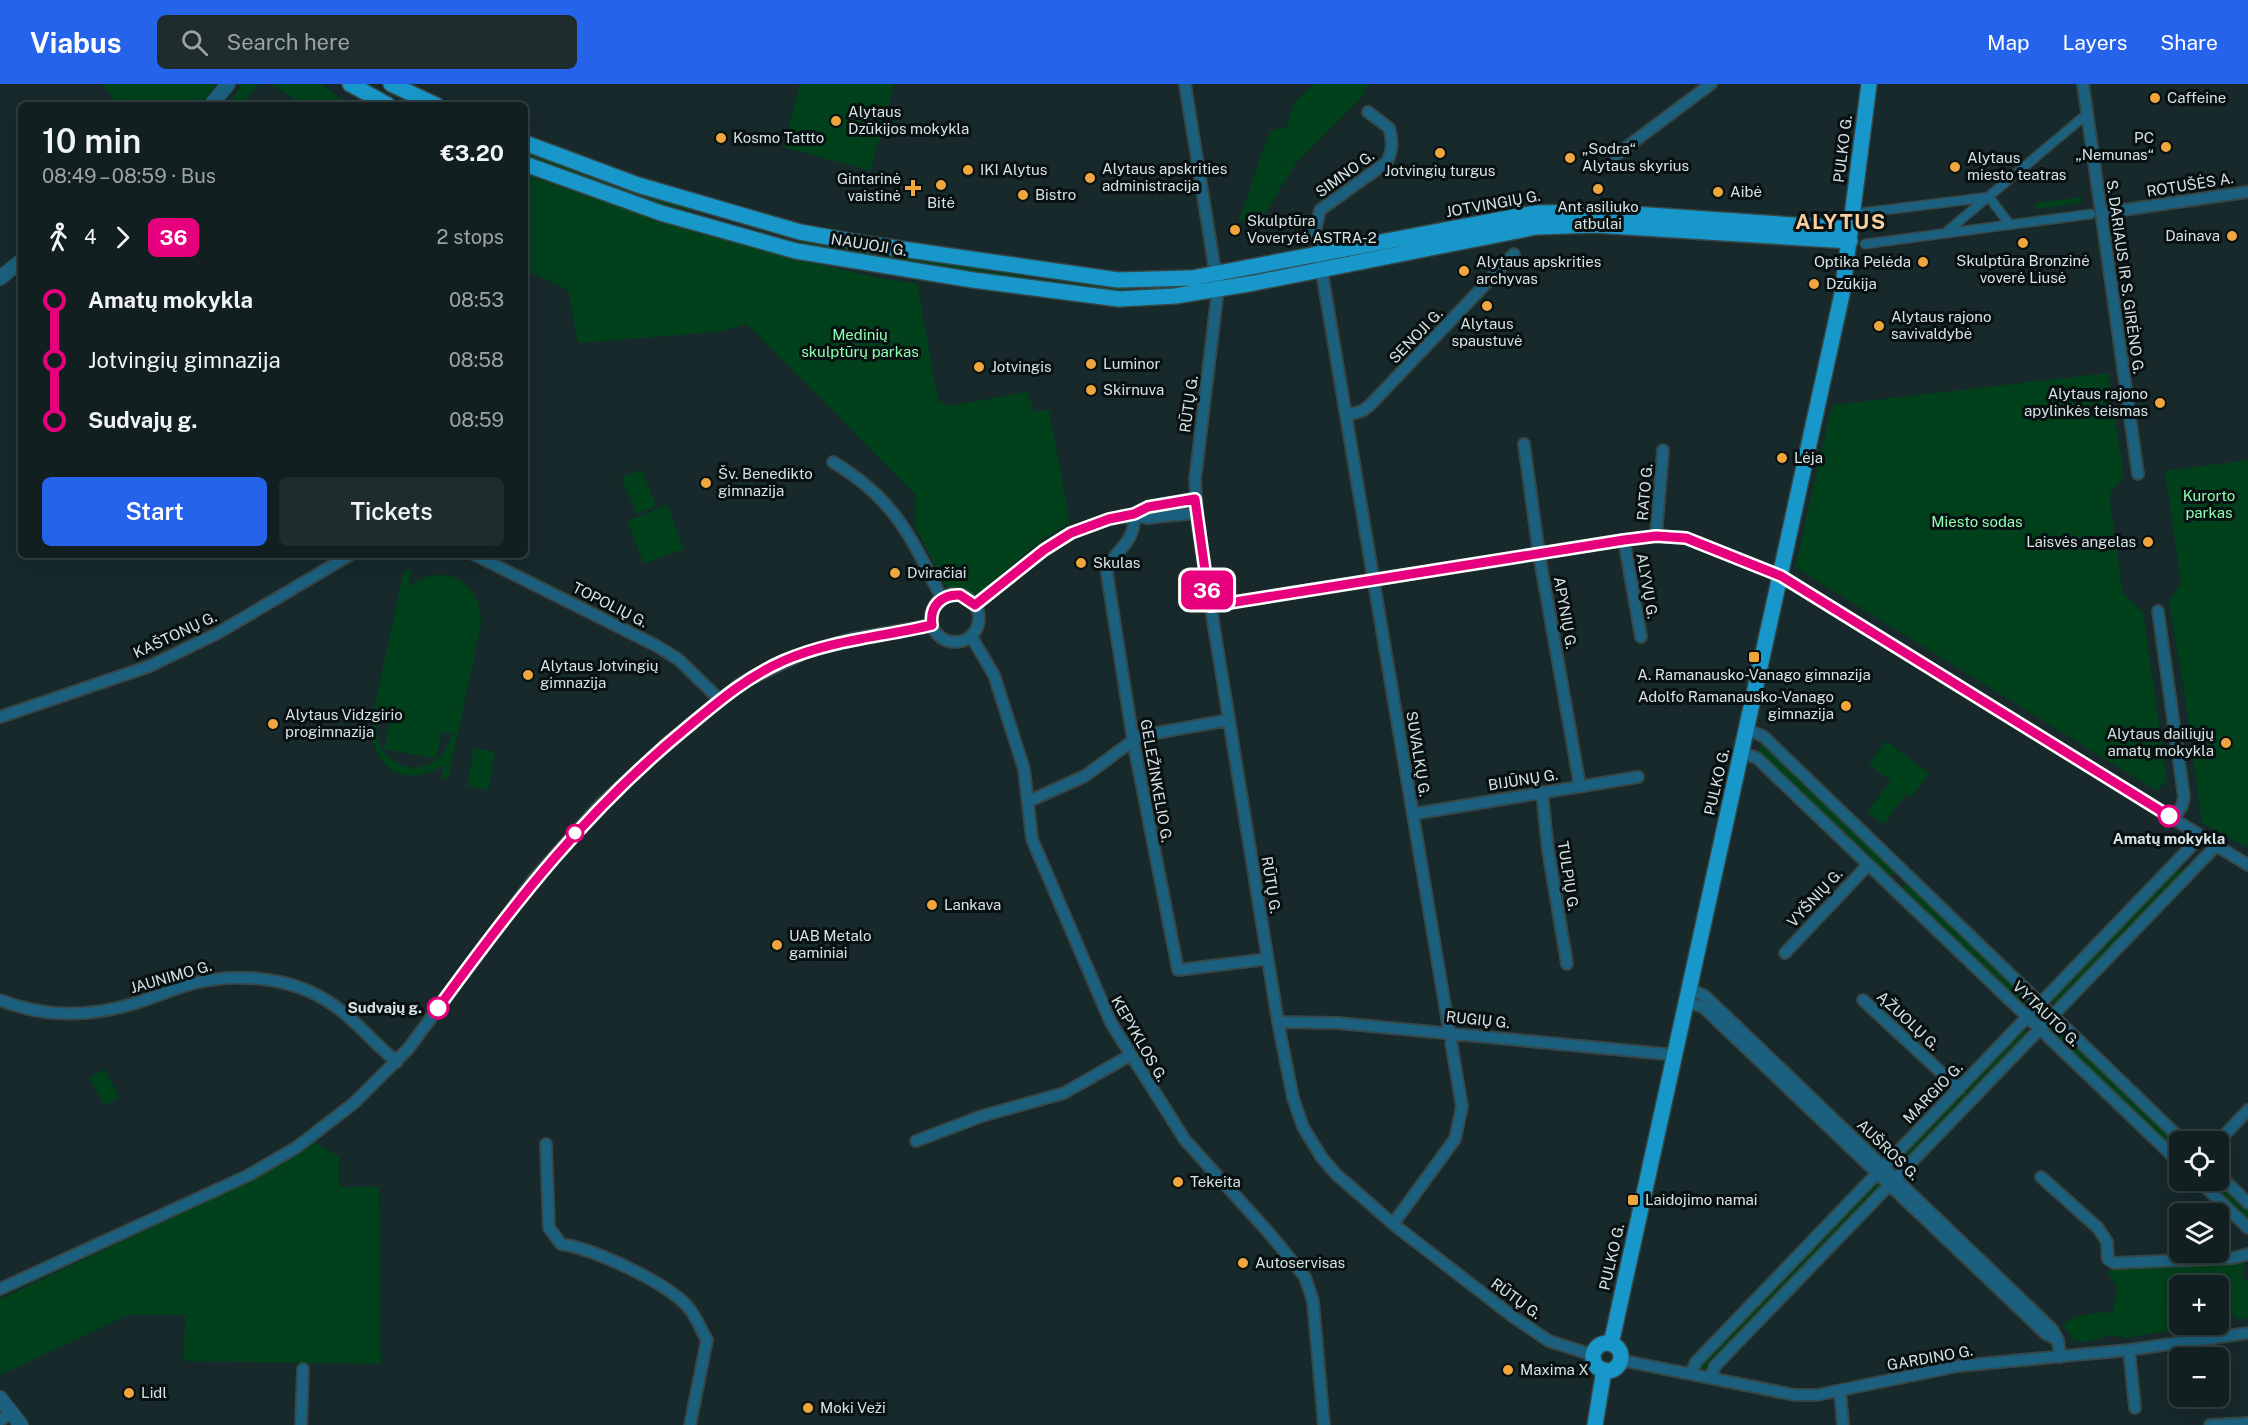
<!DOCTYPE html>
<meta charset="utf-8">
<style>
body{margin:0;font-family:"Public Sans",sans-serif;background:#1e2c2d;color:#f1f3f6;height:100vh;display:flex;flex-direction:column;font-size:22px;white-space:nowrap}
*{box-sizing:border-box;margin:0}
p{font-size:20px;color:#9ca2a5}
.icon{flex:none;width:33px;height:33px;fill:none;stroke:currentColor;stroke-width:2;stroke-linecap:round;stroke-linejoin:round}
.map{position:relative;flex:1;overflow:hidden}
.side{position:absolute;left:18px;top:18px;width:510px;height:456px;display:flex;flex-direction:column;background:#111f20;border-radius:9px;box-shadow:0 6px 24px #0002,0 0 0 2px #303d3e}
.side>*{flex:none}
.badge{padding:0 12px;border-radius:9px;font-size:21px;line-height:39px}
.controls{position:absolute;left:2169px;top:1047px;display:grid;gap:12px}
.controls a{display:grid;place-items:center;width:60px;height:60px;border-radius:9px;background:#111f20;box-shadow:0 6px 24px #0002,0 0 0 2px #303d3e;font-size:30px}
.map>.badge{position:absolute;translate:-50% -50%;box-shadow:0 0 0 3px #fff}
.legs{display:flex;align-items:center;gap:9px;height:66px;padding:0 24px;font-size:20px}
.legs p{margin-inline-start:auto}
.head{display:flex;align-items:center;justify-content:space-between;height:102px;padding:0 24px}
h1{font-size:33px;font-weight:600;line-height:45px}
.primary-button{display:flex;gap:12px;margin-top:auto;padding:12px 24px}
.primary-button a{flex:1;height:69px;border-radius:9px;background:#2563eb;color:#fff;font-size:24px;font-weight:600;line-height:69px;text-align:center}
.primary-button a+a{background:#1e2c2d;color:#f1f3f6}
ul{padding:0 24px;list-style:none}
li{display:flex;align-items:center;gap:21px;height:60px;font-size:22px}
li i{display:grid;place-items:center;width:9px;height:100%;margin:0 8px;background:currentColor}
li i::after{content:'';width:15px;height:15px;margin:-8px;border:4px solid;border-radius:50%;background:#111f20}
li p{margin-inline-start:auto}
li:first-child i{background:linear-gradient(#0000 50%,currentColor 0)}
li:last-child i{background:linear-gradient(currentColor 50%,#0000 0)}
header{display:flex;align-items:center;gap:36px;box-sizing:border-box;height:84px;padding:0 30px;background:#2563eb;color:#fff}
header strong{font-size:28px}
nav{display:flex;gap:33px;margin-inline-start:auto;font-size:21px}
.search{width:420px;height:54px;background:#1e2c2d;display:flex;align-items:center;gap:15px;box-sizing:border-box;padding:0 21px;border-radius:9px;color:#9ca2a5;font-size:22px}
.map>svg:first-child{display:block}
.green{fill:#00411c;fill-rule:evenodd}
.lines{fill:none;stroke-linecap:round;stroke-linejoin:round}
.pedestrian-casing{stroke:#364748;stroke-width:11}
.minor-casing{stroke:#364748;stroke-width:14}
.tertiary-casing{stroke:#364748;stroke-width:16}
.primary-casing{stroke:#364748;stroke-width:18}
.pedestrian{stroke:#1b617f;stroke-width:8}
.minor{stroke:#1b617f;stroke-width:10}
.tertiary{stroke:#1b617f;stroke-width:14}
.primary{stroke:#1898ca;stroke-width:15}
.line-1-casing{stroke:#fff;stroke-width:14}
.line-1{stroke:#e6007e;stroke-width:9}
.poi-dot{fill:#f0a63e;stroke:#081011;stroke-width:2}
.stop-1-dot{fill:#fff;stroke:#e6007e;stroke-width:3}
.labels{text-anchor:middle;stroke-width:6;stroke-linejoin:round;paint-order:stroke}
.poi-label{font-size:15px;fill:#d7e2e3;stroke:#081011;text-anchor:start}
.street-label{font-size:15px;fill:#d7e2e3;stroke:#081011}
.park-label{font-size:15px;fill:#8cfead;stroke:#081011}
.stop-label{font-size:15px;font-weight:bold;fill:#d7e2e3;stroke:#081011}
.district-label{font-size:21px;font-weight:bold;letter-spacing:1.5px;fill:#f9cf9d;stroke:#081011}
</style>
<header>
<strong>Viabus</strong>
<div class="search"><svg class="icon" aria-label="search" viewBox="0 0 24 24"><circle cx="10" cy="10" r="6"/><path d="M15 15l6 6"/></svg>Search here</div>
<nav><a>Map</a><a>Layers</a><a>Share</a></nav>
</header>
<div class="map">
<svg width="2248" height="1341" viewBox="0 0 2248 1341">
<rect width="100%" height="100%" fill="#17292b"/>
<path class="green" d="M101,0H217L200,21H119Z
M242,0H259L243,21H237L232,15Z
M270,0H322L340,14L362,21H304Z
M800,0H894L871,87L783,63Z
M1315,0H1368L1362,13L1296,79L1255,145L1239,135C1251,106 1258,75 1271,47L1286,43L1294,18Z
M525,68L692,127L661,120L525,71Z
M525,90C618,124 712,156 809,178C845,186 879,196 917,199L938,316L948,322L1028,308L1033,327L1049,326L1070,439L1040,457L978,510L946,504L916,444V411L747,240L718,248L578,259L568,206L525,186Z
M2081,113L2082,119L2035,125V119Z
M802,156L1039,195L1112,204L1149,206H1116L1039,198L831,166L802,160Z
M2108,289L2124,392L2109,411L2123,510L2143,528L2167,696L2157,707L1795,483L1832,321Z
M2248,376V764L2202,739L2184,606L2169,518L2181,499L2165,387Z
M641,385L656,422L637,430L621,394Z
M667,421L684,465L644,480L627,437Z
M404,486L411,487L408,503C443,476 483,497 481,541L448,695L442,694L444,681C404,706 371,684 371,639ZM379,635L390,637L384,665L436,675L442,648L452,650C438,706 365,685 379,635Z
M1886,657L1929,689L1912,713L1907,709L1884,740L1867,728L1891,697L1869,680Z
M1760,661L1766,663L1896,786L1893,791L1888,793L1759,669Z
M474,664L495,668L488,706L467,702Z
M2178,784L2183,789L2058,919L2052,918L2051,915Z
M1910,799L2028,913L2026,918L2021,919L1903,806L1904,801Z
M2023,944L2028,950L1902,1082L1896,1080L1895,1078Z
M2057,944L2179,1059V1073L2052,950Z
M104,985L120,1013L105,1021L89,993Z
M313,1057L339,1073V1103H379L381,1280L184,1277L185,1231H129L0,1291V1215L235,1104L279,1080Z
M1877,1094L1882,1099L1880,1103L1705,1285H1701L1700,1282Z
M2218,1096L2248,1124V1137L2206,1097Z
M2245,1177L2242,1192L2248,1197V1234L2239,1236L2231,1230L2219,1233L2218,1202H2180V1240L2202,1241L2126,1254L2110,1251L2086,1258L2075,1257L2063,1241C2076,1229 2096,1229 2113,1228L2117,1203L2108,1189L2114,1181Z"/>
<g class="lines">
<defs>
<path id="pedestrian" d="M1860,129L1989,113L2010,141
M1945,149L2087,30
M1865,160L2091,130"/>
<path id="minor" d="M1185,0L1218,205L1195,396L1198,444L1278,938L1293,1014L1303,1043L1322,1074L1336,1090L1393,1140L1512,1232L1549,1257L1593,1271
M2083,0L2138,390
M1368,28L1389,44C1393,56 1393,66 1387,78L1320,126L1315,147L1462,1023L1455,1055L1393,1140
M1616,71L1711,0
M2102,129L2248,108
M1506,178L1514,170
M1348,331L1362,327L1369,322L1500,185
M1524,360L1539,470L1580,702
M833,378C895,415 911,453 942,515
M1134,431C1136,463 1109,467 1107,490L1133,656L1178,886L1268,875
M1134,431L1147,434L1196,429
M1656,452L1663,366
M1624,456L1641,553
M475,471L655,561L678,575L719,615
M931 534a24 24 0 1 1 48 0a24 24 0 1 1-48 0Z
M975,521L1044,466L1071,449L1109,435L1134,431L1148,423L1195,415
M1210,522L1624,456L1656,452L1686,454L1781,492L2248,781
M2158,527L2184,713L2182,722L2173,735
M971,552L994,591L1024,685L1032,755L1111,939L1185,1056L1270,1150L1305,1193L1313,1217L1324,1341
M0,633L150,582L218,549L350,471
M1747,646L1763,652L2184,1058
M1742,669L1757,674L2180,1079
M1542,708L1548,766L1567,880
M1029,717L1085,692L1139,652L1229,636
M1413,730L1638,693
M1785,869L1868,781
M1690,905L1705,912L2052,1245L2058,1256L2060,1273
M0,916C37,931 78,933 117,924C142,919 166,907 191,900C233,889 286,892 324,915C352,931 372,958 397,978
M1863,916L1959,1005
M1687,918L1703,923L2046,1250L2058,1256
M1278,938L1338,939L1676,971
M916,1057L982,1032L1064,1009L1129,972
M2218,1058L2248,1026
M546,1060L549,1144L561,1160C594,1165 666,1198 688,1223C696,1232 701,1246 707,1256L690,1341
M2218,1090L2248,1119
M2041,1093L2098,1144L2107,1158L2108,1175L2114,1179L2233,1174L2248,1170
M2198,1096L2248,1144
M0,1205L249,1091L297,1063L354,1019L408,965L534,795L600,721L671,656L740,600L807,568L851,555L932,541
M2129,1266L2135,1324
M1620,1276L1795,1311H1817L1958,1282L2129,1266L2248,1249
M1691,1289L1696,1278L2201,752
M1711,1293L1715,1282L2216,762
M1840,1307L1843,1341
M0,1337L11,1327
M301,1341L303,1285
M2210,1341L2248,1339"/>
<path id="tertiary" d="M211,21L228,0
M0,194L21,177
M0,1314L21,1341"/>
<path id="primary" d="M350,0L388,21
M391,0L436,21
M525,59L638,101L800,148L867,160L1118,196L1192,194L1535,129L1604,128L1851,145
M525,80L661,129L796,167L973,196L1119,215L1175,212L1254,199L1536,143L1595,141L1850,157
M1593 1273a14 14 0 1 1 28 0a14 14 0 1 1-28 0Z
M1611,1260L1842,210L1869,0
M1595,1341L1604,1286"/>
</defs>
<use href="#pedestrian" class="pedestrian-casing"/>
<use href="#minor" class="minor-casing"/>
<use href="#tertiary" class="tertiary-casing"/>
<use href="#primary" class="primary-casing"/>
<use href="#pedestrian" class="pedestrian"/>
<use href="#minor" class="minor"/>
<use href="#tertiary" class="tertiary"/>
<use href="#primary" class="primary"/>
</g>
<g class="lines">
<defs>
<path id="line-1" d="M438,924C514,819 588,724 690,641C720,616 747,593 783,577C831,556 882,553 932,541C929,522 942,510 960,511L975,521L1044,466L1071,449L1109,435L1134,430L1148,423L1195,415L1210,522L1624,456L1656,452L1686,454L1781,492L2169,732"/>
</defs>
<use href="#line-1" class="line-1-casing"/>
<use href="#line-1" class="line-1"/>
</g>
<g class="poi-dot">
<circle cx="2155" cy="14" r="6"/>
<circle cx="836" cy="37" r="6"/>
<circle cx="721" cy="54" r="6"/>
<circle cx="2166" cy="63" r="6"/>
<circle cx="1440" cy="69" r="6"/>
<circle cx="1570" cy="74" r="6"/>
<circle cx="1955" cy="83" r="6"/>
<circle cx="968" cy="86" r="6"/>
<circle cx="1090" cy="94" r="6"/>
<circle cx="941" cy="101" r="6"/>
<path d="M910 95h6v6h6v6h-6v6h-6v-6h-6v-6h6z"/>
<circle cx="1598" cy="105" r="6"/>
<circle cx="1718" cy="108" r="6"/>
<circle cx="1023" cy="111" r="6"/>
<circle cx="1235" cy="146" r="6"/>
<circle cx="2232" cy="152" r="6"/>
<circle cx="2023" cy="159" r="6"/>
<circle cx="1923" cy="178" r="6"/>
<circle cx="1464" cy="187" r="6"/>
<circle cx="1814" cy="200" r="6"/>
<circle cx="1487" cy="222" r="6"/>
<circle cx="1879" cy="242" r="6"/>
<circle cx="1091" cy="280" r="6"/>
<circle cx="979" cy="283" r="6"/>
<circle cx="1091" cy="306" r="6"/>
<circle cx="2160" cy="319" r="6"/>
<circle cx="1782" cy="374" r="6"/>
<circle cx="706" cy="399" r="6"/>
<circle cx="2148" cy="458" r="6"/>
<circle cx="1081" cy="479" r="6"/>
<circle cx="895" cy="489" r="6"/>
<rect x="1748" y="567" width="12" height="12" rx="3"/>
<circle cx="528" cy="591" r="6"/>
<circle cx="1846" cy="622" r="6"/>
<circle cx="273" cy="640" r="6"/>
<circle cx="2226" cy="659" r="6"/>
<circle cx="932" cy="821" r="6"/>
<circle cx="777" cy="861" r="6"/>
<circle cx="1178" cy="1098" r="6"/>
<rect x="1627" y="1110" width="12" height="12" rx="3"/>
<circle cx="1243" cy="1179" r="6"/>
<circle cx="1508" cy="1286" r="6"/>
<circle cx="129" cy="1309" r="6"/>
<circle cx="808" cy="1324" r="6"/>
</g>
<g class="stop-1-dot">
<circle cx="2169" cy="732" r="10"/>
<circle cx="575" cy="749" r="8"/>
<circle cx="438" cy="924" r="10"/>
</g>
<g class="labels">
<g class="poi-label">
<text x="2167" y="19">Caffeine</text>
<text x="848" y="33">Alytaus<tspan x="848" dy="17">Dzūkijos mokykla</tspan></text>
<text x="733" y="59">Kosmo Tattto</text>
<text x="2154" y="59" text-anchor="end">PC<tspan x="2154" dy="17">„Nemunas“</tspan></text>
<text x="1582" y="70">„Sodra“<tspan x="1582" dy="17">Alytaus skyrius</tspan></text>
<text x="1967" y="79">Alytaus<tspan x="1967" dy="17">miesto teatras</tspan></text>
<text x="1102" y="90">Alytaus apskrities<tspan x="1102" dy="17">administracija</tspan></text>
<text x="980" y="91">IKI Alytus</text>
<text x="1440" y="92" text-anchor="middle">Jotvingių turgus</text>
<text x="901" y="100" text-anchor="end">Gintarinė<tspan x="901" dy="17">vaistinė</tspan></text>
<text x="1730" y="113">Aibė</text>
<text x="1035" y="116">Bistro</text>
<text x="941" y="124" text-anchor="middle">Bitė</text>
<text x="1598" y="128" text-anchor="middle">Ant asiliuko<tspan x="1598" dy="17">atbulai</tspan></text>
<text x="1247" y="142">Skulptūra<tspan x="1247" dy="17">Voverytė ASTRA-2</tspan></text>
<text x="2220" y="157" text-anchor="end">Dainava</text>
<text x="2023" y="182" text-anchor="middle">Skulptūra Bronzinė<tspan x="2023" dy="17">voverė Liusė</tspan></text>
<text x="1476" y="183">Alytaus apskrities<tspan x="1476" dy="17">archyvas</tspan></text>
<text x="1911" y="183" text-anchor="end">Optika Pelėda</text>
<text x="1826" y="205">Dzūkija</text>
<text x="1891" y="238">Alytaus rajono<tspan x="1891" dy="17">savivaldybė</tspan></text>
<text x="1487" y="245" text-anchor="middle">Alytaus<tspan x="1487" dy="17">spaustuvė</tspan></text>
<text x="1103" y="285">Luminor</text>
<text x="991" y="288">Jotvingis</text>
<text x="1103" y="311">Skirnuva</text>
<text x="2148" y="315" text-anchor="end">Alytaus rajono<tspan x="2148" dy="17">apylinkės teismas</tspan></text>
<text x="1794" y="379">Lėja</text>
<text x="718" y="395">Šv. Benedikto<tspan x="718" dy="17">gimnazija</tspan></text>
<text x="2136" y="463" text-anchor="end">Laisvės angelas</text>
<text x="1093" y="484">Skulas</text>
<text x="907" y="494">Dviračiai</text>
<text x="540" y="587">Alytaus Jotvingių<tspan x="540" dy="17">gimnazija</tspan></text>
<text x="1754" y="596" text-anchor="middle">A. Ramanausko-Vanago gimnazija</text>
<text x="1834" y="618" text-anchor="end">Adolfo Ramanausko-Vanago<tspan x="1834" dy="17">gimnazija</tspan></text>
<text x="285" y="636">Alytaus Vidzgirio<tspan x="285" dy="17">progimnazija</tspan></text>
<text x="2214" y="655" text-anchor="end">Alytaus dailiųjų<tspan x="2214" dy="17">amatų mokykla</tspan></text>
<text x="944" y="826">Lankava</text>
<text x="789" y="857">UAB Metalo<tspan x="789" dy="17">gaminiai</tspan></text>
<text x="1190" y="1103">Tekeita</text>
<text x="1645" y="1121">Laidojimo namai</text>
<text x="1255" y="1184">Autoservisas</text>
<text x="1520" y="1291">Maxima X</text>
<text x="141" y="1314">Lidl</text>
<text x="820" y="1329">Moki Veži</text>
</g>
<g class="street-label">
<text transform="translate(1843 65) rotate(-83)" y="5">PULKO G.</text>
<text transform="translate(1345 90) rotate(-36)" y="5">SIMNO G.</text>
<text transform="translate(2190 101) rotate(-9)" y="5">ROTUŠĖS A.</text>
<text transform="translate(1493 120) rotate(-10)" y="5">JOTVINGIŲ G.</text>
<text transform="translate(869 161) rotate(9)" y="5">NAUJOJI G.</text>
<text transform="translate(2125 193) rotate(82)" y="5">S. DARIAUS IR S. GIRĖNO G.</text>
<text transform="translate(1416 252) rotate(-46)" y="5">SENOJI G.</text>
<text transform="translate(1189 320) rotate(-82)" y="5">RŪTŲ G.</text>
<text transform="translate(1645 408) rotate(-85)" y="5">RATO G.</text>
<text transform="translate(1647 502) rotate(80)" y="5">ALYVŲ G.</text>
<text transform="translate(610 521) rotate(27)" y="5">TOPOLIŲ G.</text>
<text transform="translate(1565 529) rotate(80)" y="5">APYNIŲ G.</text>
<text transform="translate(175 551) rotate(-25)" y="5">KAŠTONŲ G.</text>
<text transform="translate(1418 670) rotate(81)" y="5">SUVALKŲ G.</text>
<text transform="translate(1523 696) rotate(-9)" y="5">BIJŪNŲ G.</text>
<text transform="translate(1156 697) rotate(80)" y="5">GELEŽINKELIO G.</text>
<text transform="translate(1717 698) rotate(-77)" y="5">PULKO G.</text>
<text transform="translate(1568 792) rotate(81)" y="5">TULPIŲ G.</text>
<text transform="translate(1271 801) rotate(81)" y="5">RŪTŲ G.</text>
<text transform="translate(1815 814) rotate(-47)" y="5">VYŠNIŲ G.</text>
<text transform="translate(171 893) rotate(-16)" y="5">JAUNIMO G.</text>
<text transform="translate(2046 930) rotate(44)" y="5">VYTAUTO G.</text>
<text transform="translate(1478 936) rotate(6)" y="5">RUGIŲ G.</text>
<text transform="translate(1908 937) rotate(43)" y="5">ĄŽUOLŲ G.</text>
<text transform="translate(1139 955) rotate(60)" y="5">KEPYKLOS G.</text>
<text transform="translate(1933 1009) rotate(-46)" y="5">MARGIO G.</text>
<text transform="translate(1888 1066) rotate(44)" y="5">AUŠROS G.</text>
<text transform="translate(1612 1173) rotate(-77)" y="5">PULKO G.</text>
<text transform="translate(1516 1215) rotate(36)" y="5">RŪTŲ G.</text>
<text transform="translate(1930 1274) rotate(-10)" y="5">GARDINO G.</text>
</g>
<g class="park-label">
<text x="860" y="256">Medinių<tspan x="860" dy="17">skulptūrų parkas</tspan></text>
<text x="2209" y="417">Kurorto<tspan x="2209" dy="17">parkas</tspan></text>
<text x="1977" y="443">Miesto sodas</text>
</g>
<g class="stop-label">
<text x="2169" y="760">Amatų mokykla</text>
<text x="422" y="929" text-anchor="end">Sudvajų g.</text>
</g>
<g class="district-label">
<text x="1841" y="145">ALYTUS</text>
</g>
</g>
</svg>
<div class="controls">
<a><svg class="icon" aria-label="locate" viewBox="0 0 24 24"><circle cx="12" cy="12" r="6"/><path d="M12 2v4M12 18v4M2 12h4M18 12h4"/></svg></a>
<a><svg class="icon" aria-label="layers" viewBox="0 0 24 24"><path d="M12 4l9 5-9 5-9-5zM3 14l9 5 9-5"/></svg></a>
<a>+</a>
<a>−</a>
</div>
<b class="badge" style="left:1207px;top:506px;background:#e6007e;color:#fff">36</b>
<section class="side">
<div class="head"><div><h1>10 min</h1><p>08:49 – 08:59 · Bus</p></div><b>€3.20</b></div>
<div class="legs"><svg class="icon" aria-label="walk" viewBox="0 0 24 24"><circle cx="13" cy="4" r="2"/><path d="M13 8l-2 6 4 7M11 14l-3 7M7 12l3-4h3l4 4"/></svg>4<svg class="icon" aria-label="forward" viewBox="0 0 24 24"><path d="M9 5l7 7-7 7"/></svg><b class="badge" style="background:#e6007e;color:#fff">36</b><p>2 stops</p></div>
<ul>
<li><i style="color:#e6007e"></i><b>Amatų mokykla</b><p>08:53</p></li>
<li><i style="color:#e6007e"></i><span>Jotvingių gimnazija</span><p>08:58</p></li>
<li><i style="color:#e6007e"></i><b>Sudvajų g.</b><p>08:59</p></li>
</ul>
<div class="primary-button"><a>Start</a><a>Tickets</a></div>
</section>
</div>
